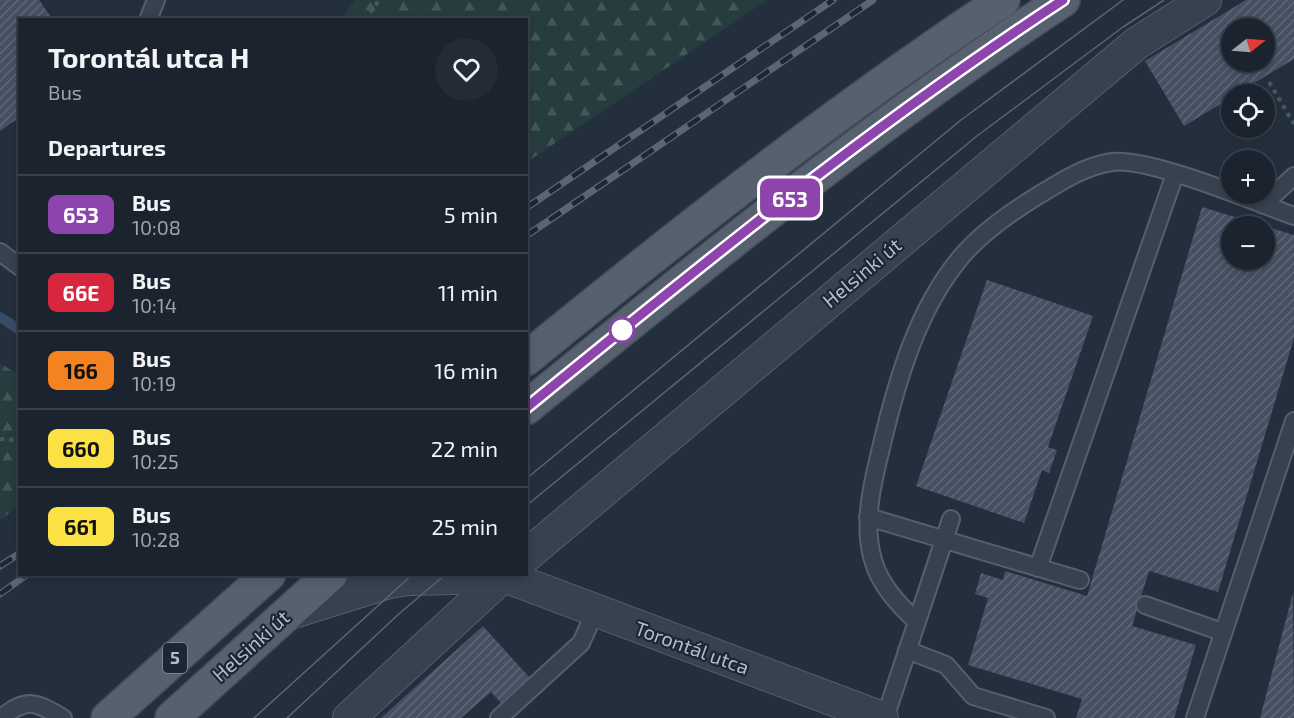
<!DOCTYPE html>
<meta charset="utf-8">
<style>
body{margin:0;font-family:"Exo 2",sans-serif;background:#242b36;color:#f1f3f6;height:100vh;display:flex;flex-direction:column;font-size:22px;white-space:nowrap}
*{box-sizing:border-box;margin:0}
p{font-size:20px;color:#a0a4aa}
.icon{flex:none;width:33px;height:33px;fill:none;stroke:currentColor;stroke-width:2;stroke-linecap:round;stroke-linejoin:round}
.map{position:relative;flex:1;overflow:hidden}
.drawer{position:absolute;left:18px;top:18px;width:510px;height:558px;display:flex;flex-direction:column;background:#1b232e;border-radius:0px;box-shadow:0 3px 9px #0003,0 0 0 2px #39404a}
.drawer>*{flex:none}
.badge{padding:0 12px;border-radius:9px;font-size:21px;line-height:39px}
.needle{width:39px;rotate:73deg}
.buttons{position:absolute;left:1221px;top:18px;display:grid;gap:12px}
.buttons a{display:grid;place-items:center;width:54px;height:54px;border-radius:50%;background:#1b232e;box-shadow:0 3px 9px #0003,0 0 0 2px #39404a;font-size:30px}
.map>.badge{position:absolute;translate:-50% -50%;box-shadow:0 0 0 3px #fff}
h2{padding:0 30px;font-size:22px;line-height:54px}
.round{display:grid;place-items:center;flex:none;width:63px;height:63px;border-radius:32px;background:#242b36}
.head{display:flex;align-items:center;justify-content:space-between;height:102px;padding:0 30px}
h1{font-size:28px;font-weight:700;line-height:45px}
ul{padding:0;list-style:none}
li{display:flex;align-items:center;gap:18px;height:78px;padding:0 30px;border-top:2px solid #39404a}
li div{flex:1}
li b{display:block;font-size:22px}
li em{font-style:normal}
li .badge{min-width:66px;font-weight:700;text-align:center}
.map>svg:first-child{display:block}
.forest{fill:url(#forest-firs)}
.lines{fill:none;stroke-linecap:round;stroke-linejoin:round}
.stream{stroke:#394c67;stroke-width:10}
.building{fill:url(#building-hatch);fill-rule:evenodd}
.service-casing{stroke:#565f6c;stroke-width:20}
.minor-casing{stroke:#565f6c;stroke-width:34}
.primary-casing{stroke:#414a57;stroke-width:36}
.path{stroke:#44595c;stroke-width:4;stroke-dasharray:4.5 4.5;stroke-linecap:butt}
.service{stroke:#38414e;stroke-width:16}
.minor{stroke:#38414e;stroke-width:32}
.primary{stroke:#56606e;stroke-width:33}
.tram{stroke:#5a6575;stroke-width:1.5}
.rail-casing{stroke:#5a6575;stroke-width:7}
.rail{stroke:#1d2633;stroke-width:4.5;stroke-dasharray:14;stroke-linecap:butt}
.line-casing{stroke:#fff;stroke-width:14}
.line{stroke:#8e44ad;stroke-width:9}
.stop-dot{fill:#fff;stroke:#8e44ad;stroke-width:3}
.labels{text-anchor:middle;stroke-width:4.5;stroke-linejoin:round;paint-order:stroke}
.shield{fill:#1d2633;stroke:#878f9c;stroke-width:1.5}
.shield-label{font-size:18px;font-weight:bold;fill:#b4bcc9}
.street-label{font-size:20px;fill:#b4bcc9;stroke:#1d2633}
</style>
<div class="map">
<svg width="1294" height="718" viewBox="0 0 1294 718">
<defs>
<pattern id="forest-firs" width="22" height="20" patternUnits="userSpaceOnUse" patternTransform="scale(1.5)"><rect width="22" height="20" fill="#263c3f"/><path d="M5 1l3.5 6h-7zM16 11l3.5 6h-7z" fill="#435659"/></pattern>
<pattern id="building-hatch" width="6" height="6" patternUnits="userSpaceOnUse" patternTransform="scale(1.5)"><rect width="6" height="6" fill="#455162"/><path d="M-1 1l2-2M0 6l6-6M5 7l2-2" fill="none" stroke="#5d6877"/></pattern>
</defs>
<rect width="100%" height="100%" fill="#242f3e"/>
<path class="forest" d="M355,0H767L527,162L526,20L341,19Z
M0,363L20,376L19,506L0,520Z"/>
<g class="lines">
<path class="stream" d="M0,317L20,330"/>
</g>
<path class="building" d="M0,0H39L53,20H20V117L0,131Z
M1246,0H1294V59L1236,94H1232V97L1184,126L1145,61ZM1232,28H1264V62H1232Z
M1202,207L1264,226H1232V260H1264V226L1294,235V338L1218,592L1149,571L1132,626L1196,645L1174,718H1076L1082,699L968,665L988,598L975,594L981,573L1003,580L1005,571L1087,596Z
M987,280L1093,316L1048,447L1057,450L1049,473L1042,470L1024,523L916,486Z
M1293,593L1294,718H1260Z
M483,626L529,677L501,703L491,692L461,718H381Z"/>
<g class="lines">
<defs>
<path id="service" d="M148,20L156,0
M1263,205L1294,176
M0,252L20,267
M868,517L1080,580
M1038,568L1175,174
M1145,605L1222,632
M917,622C898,604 880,585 873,560C862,522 873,481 882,444C897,380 918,308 961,257C982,232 1011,212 1039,195C1062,181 1085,166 1112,162C1149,157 1255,202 1294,216
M907,650L946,665L973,696L1046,718
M1,718C27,697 36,702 63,718
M499,718L581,643L595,612
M885,718L951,519
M1195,718L1294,421"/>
<path id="minor" d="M526,556L1137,43L1205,0
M499,574L882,718
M287,614L389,582L408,579L503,577
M349,718L505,574"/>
<path id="primary" d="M526,359C680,233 837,110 1003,0
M526,408C700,266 875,124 1063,0
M108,718L269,574
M172,718L331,574"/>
</defs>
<use href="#service" class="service-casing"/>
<use href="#minor" class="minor-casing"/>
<use href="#primary" class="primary-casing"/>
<path class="path" d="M365,20L379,0
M1269,82L1294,124
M0,439L20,440"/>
<use href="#service" class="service"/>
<use href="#minor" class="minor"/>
<use href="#primary" class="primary"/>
<path class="tram" d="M526,479L961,120L1123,0
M526,506L977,136L1123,27L1164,0
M254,718L413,574
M287,718L401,612L446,574"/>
<defs>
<path id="rail" d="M526,208L833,0
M526,236L873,0
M0,566L20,553
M0,594L28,574"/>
</defs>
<use href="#rail" class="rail-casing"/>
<use href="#rail" class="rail"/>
</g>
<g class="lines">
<defs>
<path id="line" d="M526,408C700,266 875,123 1063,0"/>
</defs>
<use href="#line" class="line-casing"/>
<use href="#line" class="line"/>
</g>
<circle class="stop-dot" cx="622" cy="330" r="12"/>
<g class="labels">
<rect class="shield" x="163" y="643" width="24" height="30" rx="4.5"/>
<g class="shield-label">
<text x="175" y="664">5</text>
</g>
<g class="street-label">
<text transform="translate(862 273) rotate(-40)" y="7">Helsinki út</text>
<text transform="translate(251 646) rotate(-42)" y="7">Helsinki út</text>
<text transform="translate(692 648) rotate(20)" y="7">Torontál utca</text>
</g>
</g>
</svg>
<div class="buttons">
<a><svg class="needle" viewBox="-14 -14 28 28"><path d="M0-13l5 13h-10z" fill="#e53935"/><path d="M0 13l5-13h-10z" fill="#a0a4aa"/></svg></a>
<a><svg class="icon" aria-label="locate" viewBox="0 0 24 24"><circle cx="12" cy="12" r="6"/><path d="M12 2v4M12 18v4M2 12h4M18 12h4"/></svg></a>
<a>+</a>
<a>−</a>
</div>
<b class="badge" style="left:790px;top:198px;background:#8e44ad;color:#fff">653</b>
<section class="drawer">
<div class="head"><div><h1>Torontál utca H</h1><p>Bus</p></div><a class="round"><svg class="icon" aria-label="heart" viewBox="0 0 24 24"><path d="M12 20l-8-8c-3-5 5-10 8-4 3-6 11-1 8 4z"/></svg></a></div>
<h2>Departures</h2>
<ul>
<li><span class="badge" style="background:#8e44ad;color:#fff">653</span><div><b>Bus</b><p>10:08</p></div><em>5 min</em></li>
<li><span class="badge" style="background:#d7263d;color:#fff">66E</span><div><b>Bus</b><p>10:14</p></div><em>11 min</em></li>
<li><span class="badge" style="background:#f58220;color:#111">166</span><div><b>Bus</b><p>10:19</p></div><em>16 min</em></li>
<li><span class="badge" style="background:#fbe143;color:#111">660</span><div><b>Bus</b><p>10:25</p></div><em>22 min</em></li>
<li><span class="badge" style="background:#fbe143;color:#111">661</span><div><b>Bus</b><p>10:28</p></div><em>25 min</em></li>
</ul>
</section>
</div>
